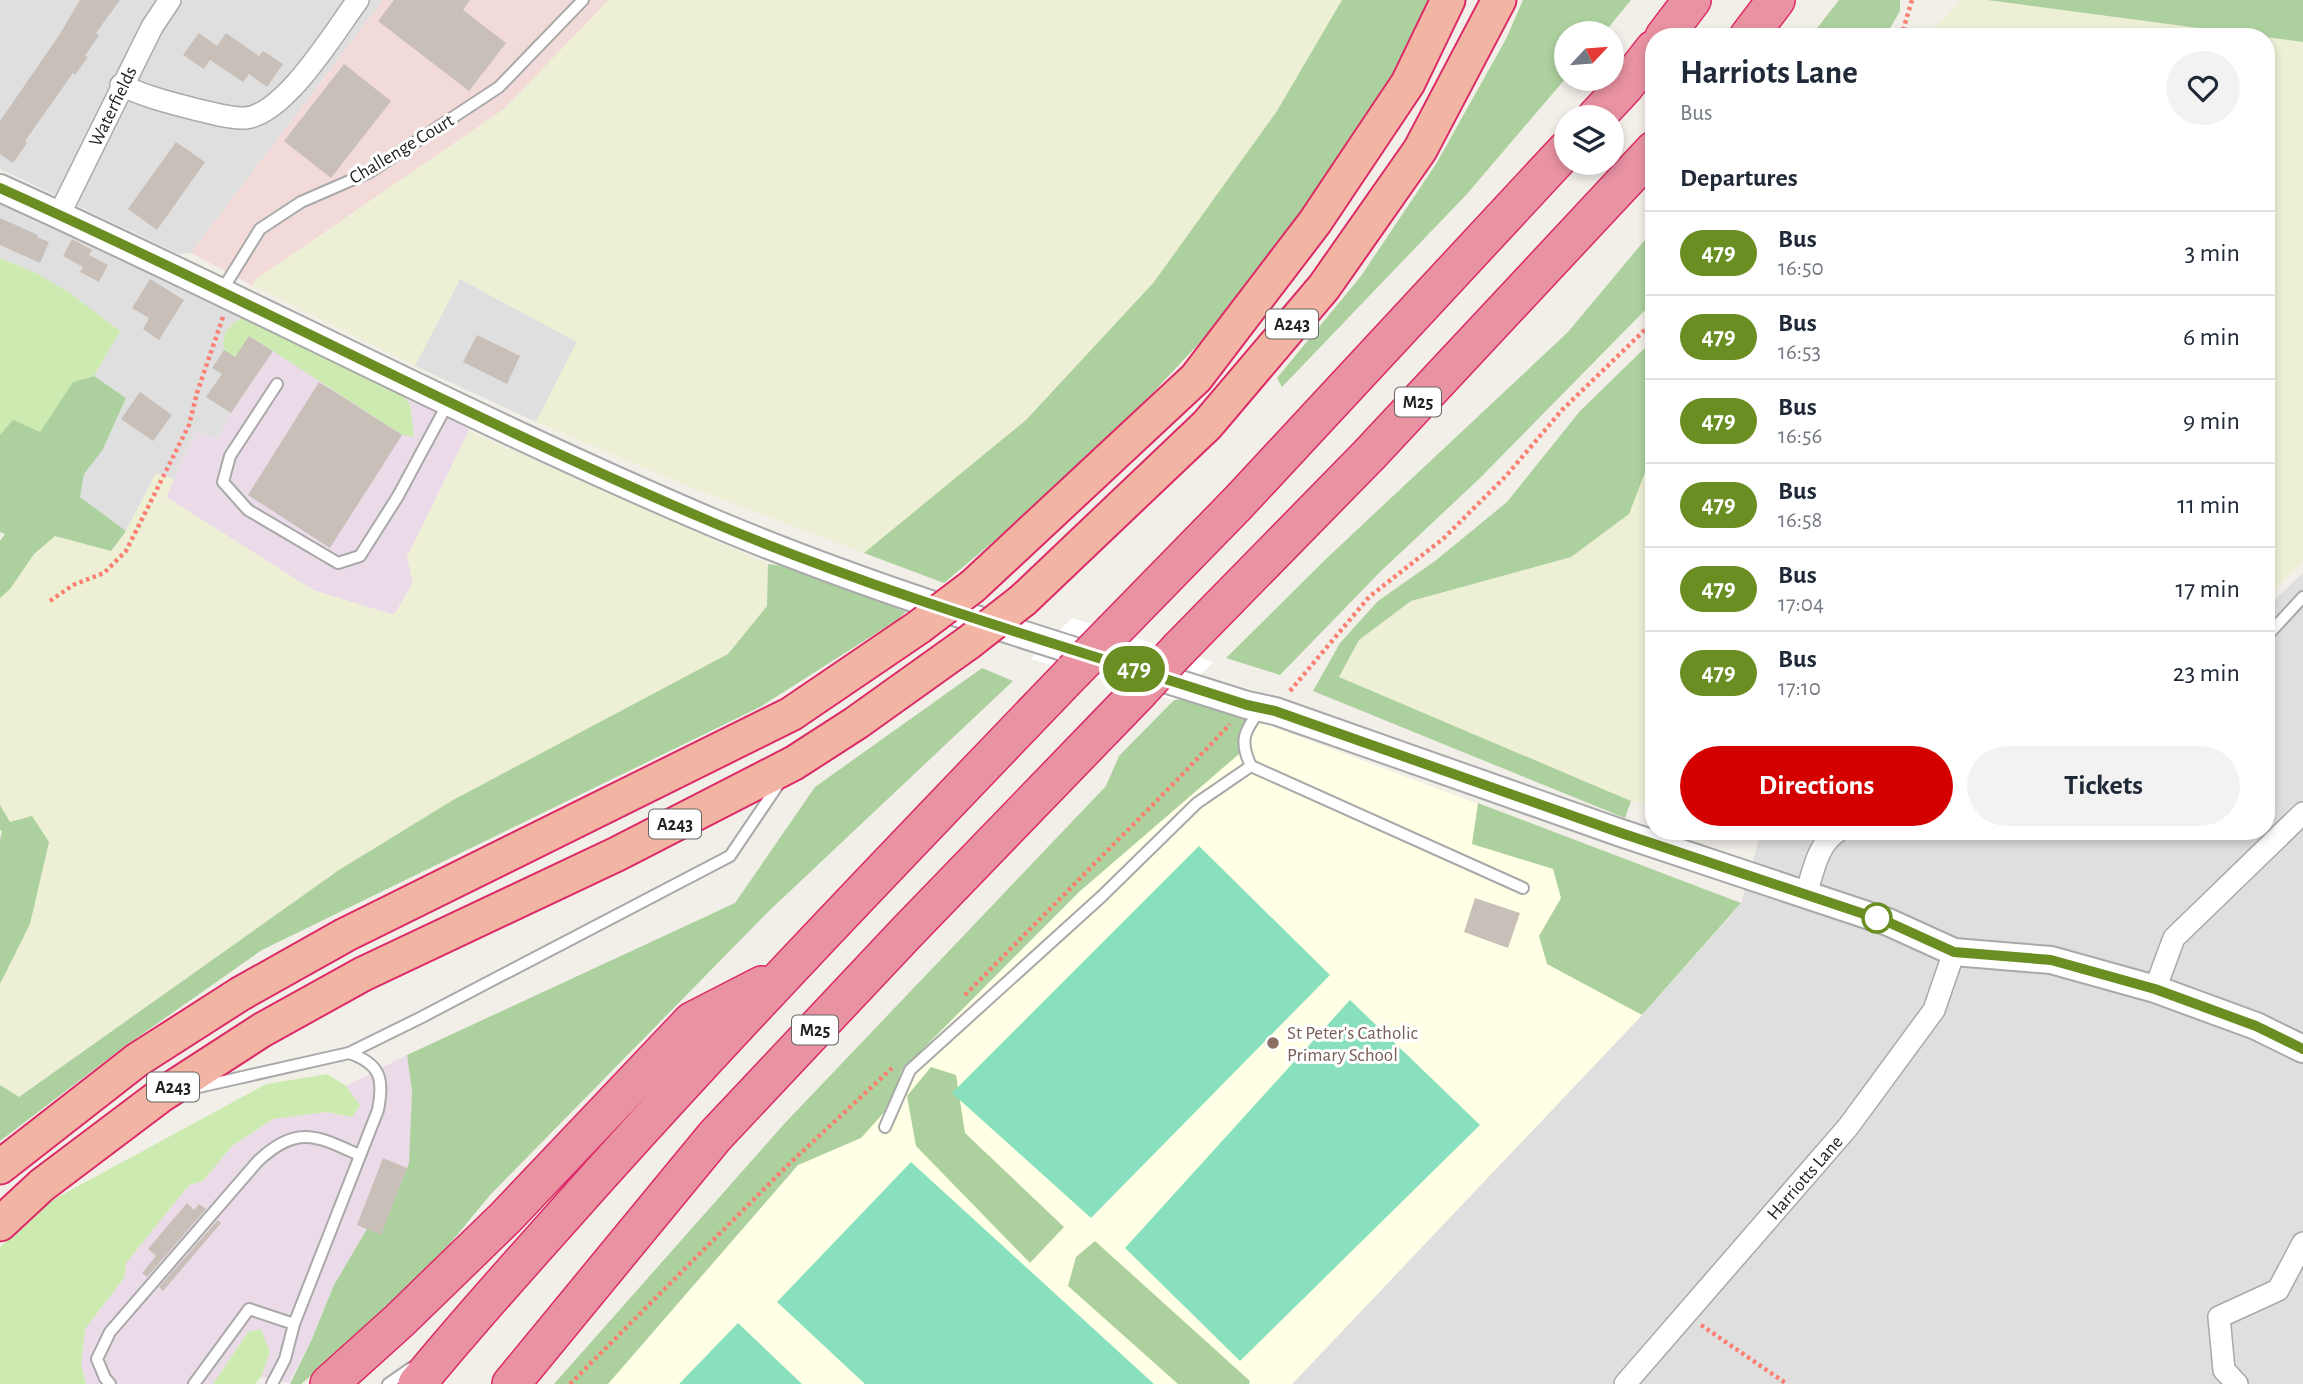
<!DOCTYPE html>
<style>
body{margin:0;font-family:"Alegreya Sans",sans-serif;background:#f2f2f3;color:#1f2937;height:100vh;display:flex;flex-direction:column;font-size:26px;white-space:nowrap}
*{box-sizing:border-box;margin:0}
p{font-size:23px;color:#747a83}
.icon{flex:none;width:38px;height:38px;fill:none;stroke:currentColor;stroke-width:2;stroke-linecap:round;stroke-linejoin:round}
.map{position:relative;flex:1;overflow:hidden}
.panel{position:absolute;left:1645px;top:28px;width:630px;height:812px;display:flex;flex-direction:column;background:#fff;border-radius:28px;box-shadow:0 4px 10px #0003}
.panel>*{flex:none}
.badge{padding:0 14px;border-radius:23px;font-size:24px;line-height:46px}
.needle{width:46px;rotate:64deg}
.buttons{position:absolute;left:1554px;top:21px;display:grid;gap:14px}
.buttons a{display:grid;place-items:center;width:70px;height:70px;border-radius:50%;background:#fff;box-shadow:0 4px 10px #0003;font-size:35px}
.map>.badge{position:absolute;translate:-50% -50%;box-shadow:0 0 0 4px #fff}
h2{padding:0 35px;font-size:26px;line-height:63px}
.round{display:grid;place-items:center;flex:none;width:74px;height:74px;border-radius:37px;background:#f2f2f3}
.headline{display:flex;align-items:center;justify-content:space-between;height:119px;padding:0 35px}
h1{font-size:33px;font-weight:600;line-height:52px}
.cta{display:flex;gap:14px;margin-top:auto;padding:14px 35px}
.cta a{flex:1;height:80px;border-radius:42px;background:#d40000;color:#fff;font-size:28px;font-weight:600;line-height:80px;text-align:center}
.cta a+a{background:#f2f2f3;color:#1f2937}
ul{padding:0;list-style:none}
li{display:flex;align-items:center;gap:21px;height:84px;padding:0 35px;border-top:2px solid #e0e1e3}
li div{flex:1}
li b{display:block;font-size:26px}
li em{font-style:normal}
li .badge{min-width:77px;font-weight:700;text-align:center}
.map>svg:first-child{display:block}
.residential{fill:#e0dfdf}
.commercial{fill:#f2dad9}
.industrial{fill:#ebdbe8}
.education{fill:#ffffe5}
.farmland{fill:#eef0d5}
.grass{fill:#cdebb0}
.forest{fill:#add19e}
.pitch{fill:#88e0be}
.pier{fill:#fff}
.building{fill:#c7bfb8}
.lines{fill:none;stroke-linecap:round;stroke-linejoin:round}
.service-casing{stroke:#a9a9a9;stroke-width:14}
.minor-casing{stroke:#a9a9a9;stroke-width:24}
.tertiary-casing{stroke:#a9a9a9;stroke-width:30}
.trunk-casing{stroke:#dc2a67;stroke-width:37}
.motorway-casing{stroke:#dc2a67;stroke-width:40}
.path{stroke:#fa8072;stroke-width:4.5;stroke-dasharray:3.5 3.5;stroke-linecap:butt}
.service{stroke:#fff;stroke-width:10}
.minor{stroke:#fff;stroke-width:21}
.tertiary{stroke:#fff;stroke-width:26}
.trunk{stroke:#f2b4a3;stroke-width:33}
.motorway{stroke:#e892a2;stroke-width:37}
.trunk-bridge-casing{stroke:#dc2a67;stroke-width:37;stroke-linecap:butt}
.motorway-bridge-casing{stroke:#dc2a67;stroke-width:40;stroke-linecap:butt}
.trunk-bridge{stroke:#f2b4a3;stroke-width:33}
.motorway-bridge{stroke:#e892a2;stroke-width:37}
.line-casing{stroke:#fff;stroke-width:16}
.line{stroke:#6b8e23;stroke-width:10}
.stop-dot{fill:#fff;stroke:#6b8e23;stroke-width:3.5}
.education-dot{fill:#8d6e63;stroke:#fff;stroke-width:2.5}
.labels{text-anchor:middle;stroke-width:6;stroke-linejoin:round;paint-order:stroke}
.shield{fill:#fff;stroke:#646464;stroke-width:2}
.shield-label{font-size:18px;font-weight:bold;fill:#222}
.street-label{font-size:19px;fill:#222;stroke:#fff}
.education-label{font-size:19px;fill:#785e54;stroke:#fff;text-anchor:start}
</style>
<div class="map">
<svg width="2303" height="1384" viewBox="0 0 2303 1384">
<rect width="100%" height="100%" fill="#f2efe9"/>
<path class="residential" d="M0,0H383L191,253L179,254L0,169Z
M0,204L285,333L231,413L217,439L196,431L174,479L156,474L126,531L80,497L84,474L102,451L126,398L94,376L120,331L36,273L0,258Z
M460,279L577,342L536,422L415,366Z
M2303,573V1384H1292L1642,1015L1741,904L1761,831H2266V608Z"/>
<path class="commercial" d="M383,0H609L504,109L255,280L253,286L191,253Z"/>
<path class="industrial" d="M285,333L470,423L469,431L407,557L413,583L394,615L313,590L166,497L196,431L217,439L231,413Z
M407,1055L412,1091L409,1163L381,1235L367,1230L334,1285L312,1339L289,1383L261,1377L270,1352L248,1332L213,1384H86L81,1364L85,1329L124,1278L126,1263L189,1185L203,1181L232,1146L273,1119L326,1112L352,1117L360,1105L346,1086Z"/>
<path class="education" d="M1260,722L1741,903L1642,1015L1292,1384H608L798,1165L861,1138L888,1108L902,1070L1079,892L1239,754Z"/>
<path class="farmland" d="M609,0H1342L1277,111L1154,282L1026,420L864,553L697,490L536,422L577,342L460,279L415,366L253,286L255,280L504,109Z
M1960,0H1987L2264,37H1919L1944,19Z
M2266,37L2303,42V561L2266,598Z
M1654,407V804L1631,801L1339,678L1359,640L1411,601L1571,557L1649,462Z
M469,431L768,564L767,606L728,654L453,800L339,870L18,1097L0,1085V984L30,924L10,822L0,805V598L10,589L34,554L55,536L111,551L126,531L156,473L174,479L166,497L313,590L394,615L413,583L407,557Z"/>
<path class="grass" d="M0,258L36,273L70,293L120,331L94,376L73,382L40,432L0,435Z
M247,315L392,384L410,404L414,437L402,435L250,336L235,357L224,350C221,331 231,324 247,315Z
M327,1074L346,1086L360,1105L352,1117L326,1112L273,1119L232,1146L203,1181L189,1185L126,1263L124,1278L85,1329L81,1364L86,1384H0V1247L47,1203L266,1084Z
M261,1329L270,1352L261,1377L255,1384H213L248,1332Z"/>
<path class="forest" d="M1342,0H1434L1374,117L1234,306L1090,460L944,583L864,553L1026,420L1154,282L1277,111Z
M1523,0H1631L1604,33H1566V78L1467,194L1282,387L1277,378L1361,276L1436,164L1506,39Z
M1839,0H1900V11L1885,37H1810Z
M1987,0H2303V42L2266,37Z
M1654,229V301L1479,479L1380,572L1280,675L1226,658L1328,557L1568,332Z
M1654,339V407L1649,462L1629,514L1571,557L1411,601L1359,640L1339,677L1631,801L1625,818L1313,691L1340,643L1378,601L1435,561L1507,502L1580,411Z
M94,376L126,398L102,451L84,474L80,497L126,531L111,551L55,536L34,554L10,589L0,598V541L5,534L0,532V435L13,420L40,432L73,382Z
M768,564L798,568L906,612L897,620L760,707L262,950L121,1049L0,1141V1085L19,1097L339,870L453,800L728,654L767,606Z
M982,668L1013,681L770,910L491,1194L443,1252L333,1358L301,1384H290L312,1339L334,1285L367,1229L381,1234L409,1163L412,1091L407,1055L735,903L815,787Z
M1196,698L1260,722L1239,754L1079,892L902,1070L888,1108L861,1138L798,1165L608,1384H554L785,1123L1106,786L1119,756L1174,700Z
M1478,803L1741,903L1642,1015L1547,964L1539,936L1561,898L1553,869L1472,844Z
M0,805L10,822L32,816L49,842L30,924L0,984V840L2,831L0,830Z
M931,1067L956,1075L965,1133L1064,1227L1030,1263L916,1146L907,1096Z
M1095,1241L1250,1381L1249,1384H1178L1068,1286L1076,1257Z"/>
<path class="pitch" d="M1199,846L1330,975L1091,1218L952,1093Z
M1350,1000L1480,1125L1240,1361L1125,1248Z
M911,1162L1154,1384H865L777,1302Z
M738,1323L802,1384H679Z"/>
<path class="pier" d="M1072,618L1214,662L1174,700L1031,659Z"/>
<path class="building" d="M80,0H120L96,33L99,35L85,56L88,57L75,75L73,73L25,141L27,143L13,163L0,154V121L60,34Z
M394,0H470L463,10L506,43L469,91L378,21Z
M199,33L217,46L226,33L259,56L263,51L283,64L267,87L249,74L243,82L210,60L204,69L183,55Z
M344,64L391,101L331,178L284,141Z
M176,142L205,162L157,230L128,209Z
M0,218L38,235L37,237L49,242L40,263L0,245Z
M72,239L92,250L89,255L108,265L99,282L80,272L83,267L63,256Z
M150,279L184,300L159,340L143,329L149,318L132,308Z
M477,335L520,356L507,384L463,362Z
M249,336L273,351L231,413L206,397L222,374L212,368L224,350L235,357Z
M319,382L402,435L330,548L248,495Z
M140,392L172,415L153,441L121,419Z
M1475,898L1520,913L1508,948L1464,932Z
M383,1158L407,1168L381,1235L357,1225Z
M187,1203L194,1210L199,1204L206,1209L147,1277L142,1273L156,1256L148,1249Z
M218,1220L221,1223L163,1291L159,1287Z"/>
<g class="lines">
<defs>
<path id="service" d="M221,292L260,229L301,202L370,172L499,87L583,0
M277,384L230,456L223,482L248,510L338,563L360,556L398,496L448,403
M2266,637L2303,597
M1260,710C1244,731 1239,741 1251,766L1523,888
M194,1088L349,1053L420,1018L730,856L780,782
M885,1127L910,1070L1101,897L1197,803L1251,766
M110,1384L105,1378L97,1359L110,1332L258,1161C297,1125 316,1135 359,1155
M194,1384L249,1309L294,1324
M272,1384L285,1359L294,1324L378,1110C384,1079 381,1064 349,1053
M388,1384L411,1368"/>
<path id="minor" d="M121,85C146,97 171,103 198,110C213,113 230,119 245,118C285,115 335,31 358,0
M59,215L152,27L170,0
M1806,894C1813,873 1817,844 1838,831
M2155,989L2174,938L2303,813
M1625,1384L1848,1127L1934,1010L1954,952
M2237,1384L2224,1370L2219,1317L2278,1290L2303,1243"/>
<path id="tertiary" d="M0,188C240,296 471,420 714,523C887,596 1068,648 1247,705L1275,711L1621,833L1888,922L1954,952L2051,960L2155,989L2256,1026L2303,1049"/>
<path id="trunk" d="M973,586L1196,378L1315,222L1408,83L1448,0
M1023,600L1207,425L1324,287L1420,150L1499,0
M0,1167L137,1060L240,994L345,935L791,714L919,627
M0,1224L42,1185L160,1096L262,1030L363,974L617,854L794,763L856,723L968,643"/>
<path id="motorway" d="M1664,37L1692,0
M1748,37L1776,0
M1596,117L1625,86L1654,49
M1114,630L1238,503L1566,150
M1178,650L1369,455L1654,150
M329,1384L399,1321L506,1217L692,1021L762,985
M417,1384C469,1320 525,1259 580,1197C740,1018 907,845 1073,672
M511,1384L715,1136L907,932L1139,692"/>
</defs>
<use href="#service" class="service-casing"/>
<use href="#minor" class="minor-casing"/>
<use href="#tertiary" class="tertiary-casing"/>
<use href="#trunk" class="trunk-casing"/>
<use href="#motorway" class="motorway-casing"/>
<path class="path" d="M1901,37L1912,0
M50,601L73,585L104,573L126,551L189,425L197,393L223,317
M1290,691L1369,597L1444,538L1506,476L1562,410L1654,321
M965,995L1180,777L1230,724
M1701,1325L1787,1384
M570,1384L790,1163L892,1068"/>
<use href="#service" class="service"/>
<use href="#minor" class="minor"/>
<use href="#tertiary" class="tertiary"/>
<use href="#trunk" class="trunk"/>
<use href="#motorway" class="motorway"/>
<defs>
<path id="trunk-bridge" d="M919,627L973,586
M968,643L1023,600"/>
<path id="motorway-bridge" d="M1073,672L1114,630
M1139,692L1178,650"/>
</defs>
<use href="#trunk-bridge" class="trunk-bridge-casing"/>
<use href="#motorway-bridge" class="motorway-bridge-casing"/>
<use href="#trunk-bridge" class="trunk-bridge"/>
<use href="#motorway-bridge" class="motorway-bridge"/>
</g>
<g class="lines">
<defs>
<path id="line" d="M0,188C240,295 471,420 714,523C887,596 1068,647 1247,705L1275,711L1621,833L1888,922L1954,952L2051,960L2155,989L2256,1026L2303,1049"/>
</defs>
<use href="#line" class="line-casing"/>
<use href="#line" class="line"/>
</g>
<circle class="stop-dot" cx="1877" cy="918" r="14"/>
<circle class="education-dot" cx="1273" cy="1043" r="7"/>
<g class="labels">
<g class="shield">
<rect x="1266" y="309.5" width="52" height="29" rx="5"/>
<rect x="1395" y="387.5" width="46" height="29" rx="5"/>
<rect x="649" y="809.5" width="52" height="29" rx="5"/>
<rect x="792" y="1015.5" width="46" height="29" rx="5"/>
<rect x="147" y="1072.5" width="52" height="29" rx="5"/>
</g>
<g class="shield-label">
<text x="1292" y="330">A243</text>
<text x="1418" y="408">M25</text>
<text x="675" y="830">A243</text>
<text x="815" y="1036">M25</text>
<text x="173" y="1093">A243</text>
</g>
<g class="street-label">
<text transform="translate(112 106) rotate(-64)" y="7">Waterfields</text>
<text transform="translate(401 148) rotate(-31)" y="7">Challenge Court</text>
<text transform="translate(1804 1177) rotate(-49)" y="7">Harriotts Lane</text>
</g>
<g class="education-label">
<text x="1287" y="1039">St Peter's Catholic<tspan x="1287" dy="22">Primary School</tspan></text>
</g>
</g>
</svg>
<div class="buttons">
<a><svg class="needle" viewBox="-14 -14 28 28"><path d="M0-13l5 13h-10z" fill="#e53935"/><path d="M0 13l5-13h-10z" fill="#747a83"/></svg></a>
<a><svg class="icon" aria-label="layers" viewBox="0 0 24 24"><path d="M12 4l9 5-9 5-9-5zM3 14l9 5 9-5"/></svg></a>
</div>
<b class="badge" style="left:1134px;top:669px;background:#6b8e23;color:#fff">479</b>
<section class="panel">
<div class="headline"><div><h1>Harriots Lane</h1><p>Bus</p></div><a class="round"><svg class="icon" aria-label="heart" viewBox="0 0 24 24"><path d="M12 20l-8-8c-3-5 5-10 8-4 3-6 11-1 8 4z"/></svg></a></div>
<h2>Departures</h2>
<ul>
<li><span class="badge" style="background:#6b8e23;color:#fff">479</span><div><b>Bus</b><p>16:50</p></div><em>3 min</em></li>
<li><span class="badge" style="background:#6b8e23;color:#fff">479</span><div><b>Bus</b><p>16:53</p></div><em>6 min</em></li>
<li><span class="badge" style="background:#6b8e23;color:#fff">479</span><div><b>Bus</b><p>16:56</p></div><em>9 min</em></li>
<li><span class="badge" style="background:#6b8e23;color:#fff">479</span><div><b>Bus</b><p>16:58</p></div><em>11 min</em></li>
<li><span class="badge" style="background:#6b8e23;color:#fff">479</span><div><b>Bus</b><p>17:04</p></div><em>17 min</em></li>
<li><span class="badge" style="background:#6b8e23;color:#fff">479</span><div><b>Bus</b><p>17:10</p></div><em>23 min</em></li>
</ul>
<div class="cta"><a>Directions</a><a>Tickets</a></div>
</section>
</div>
